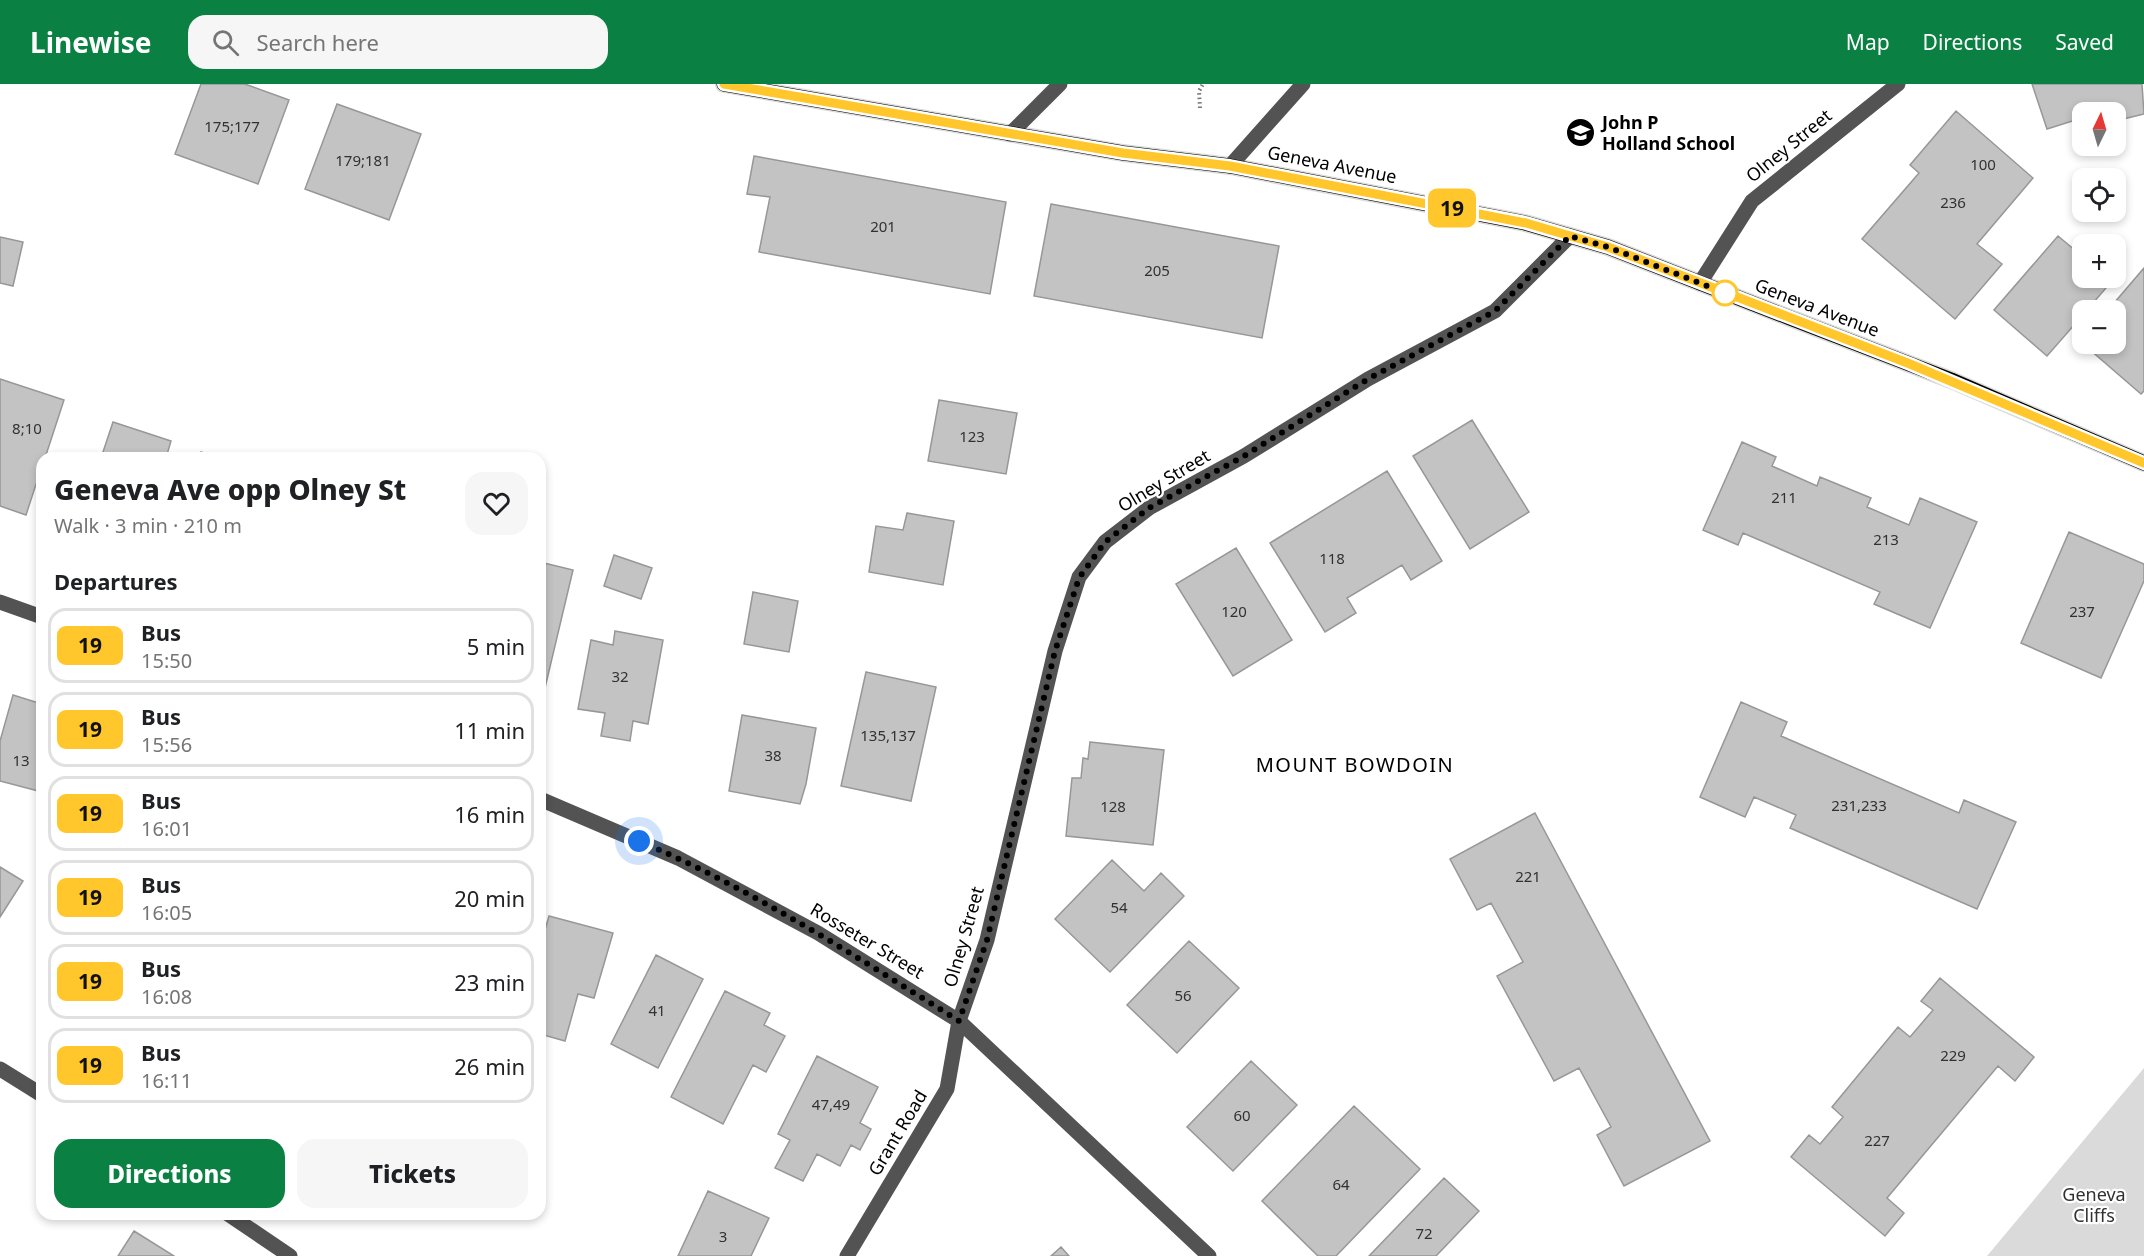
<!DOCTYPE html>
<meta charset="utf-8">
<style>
body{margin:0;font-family:"Noto Sans",sans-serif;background:#f6f6f6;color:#202124;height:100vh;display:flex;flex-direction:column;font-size:22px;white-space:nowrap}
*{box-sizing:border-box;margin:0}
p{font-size:20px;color:#757577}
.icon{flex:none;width:33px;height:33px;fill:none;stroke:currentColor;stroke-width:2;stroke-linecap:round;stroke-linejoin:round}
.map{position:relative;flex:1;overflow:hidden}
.side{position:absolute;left:36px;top:368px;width:510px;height:768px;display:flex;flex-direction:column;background:#fff;border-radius:18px;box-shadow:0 3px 9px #0003}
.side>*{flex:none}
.badge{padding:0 12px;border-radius:9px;font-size:21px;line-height:39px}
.needle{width:39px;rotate:5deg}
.tools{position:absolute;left:2072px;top:18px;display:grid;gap:12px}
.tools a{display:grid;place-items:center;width:54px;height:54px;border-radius:12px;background:#fff;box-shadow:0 3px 9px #0003;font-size:30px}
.you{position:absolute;width:30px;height:30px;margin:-15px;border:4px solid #fff;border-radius:50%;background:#1a73e8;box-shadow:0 0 0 9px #1a73e833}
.map>.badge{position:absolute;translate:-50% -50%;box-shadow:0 0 0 3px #fff}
h2{padding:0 18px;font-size:22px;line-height:54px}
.round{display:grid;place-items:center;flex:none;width:63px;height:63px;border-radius:18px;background:#f6f6f6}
.summary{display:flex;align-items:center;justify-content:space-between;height:102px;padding:0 18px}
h1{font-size:28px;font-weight:800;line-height:45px}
.button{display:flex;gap:12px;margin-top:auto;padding:12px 18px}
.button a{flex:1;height:69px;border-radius:18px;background:#0b8043;color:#fff;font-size:24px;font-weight:800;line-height:69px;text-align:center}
.button a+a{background:#f6f6f6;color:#202124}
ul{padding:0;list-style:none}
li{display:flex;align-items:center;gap:18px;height:75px;margin:0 12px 9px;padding:0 6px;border:3px solid #e0e0e0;border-radius:18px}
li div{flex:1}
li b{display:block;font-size:22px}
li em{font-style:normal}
li .badge{min-width:66px;font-weight:700;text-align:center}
header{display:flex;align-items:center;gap:36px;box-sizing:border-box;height:84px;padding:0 30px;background:#0b8043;color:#fff}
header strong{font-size:28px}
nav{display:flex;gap:33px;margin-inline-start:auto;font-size:21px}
.search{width:420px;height:54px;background:#f6f6f6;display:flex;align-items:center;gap:15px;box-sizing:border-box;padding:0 21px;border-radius:18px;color:#757577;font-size:22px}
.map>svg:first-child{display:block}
.green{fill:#dadada}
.building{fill:#c3c3c3;stroke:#979797;stroke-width:1.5}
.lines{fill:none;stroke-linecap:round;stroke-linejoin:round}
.major-casing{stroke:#dbdbdb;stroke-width:18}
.path{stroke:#757575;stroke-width:4;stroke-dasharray:1.5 3;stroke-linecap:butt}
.minor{stroke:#535353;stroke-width:15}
.major{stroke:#000;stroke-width:15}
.line-casing{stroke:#fff;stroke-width:14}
.line{stroke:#ffc72c;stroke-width:9}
.walk{stroke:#000;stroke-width:6;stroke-dasharray:0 10.8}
.stop-dot{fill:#fff;stroke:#ffc72c;stroke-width:3}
.labels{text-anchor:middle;stroke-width:4.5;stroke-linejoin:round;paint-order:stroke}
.number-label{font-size:15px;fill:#313131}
.poi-label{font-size:18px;font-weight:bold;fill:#000;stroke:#fff;text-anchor:start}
.street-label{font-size:18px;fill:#000;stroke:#fff}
.park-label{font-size:18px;fill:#313131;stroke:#fff}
.neighbourhood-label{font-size:20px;letter-spacing:1.5px;fill:#000;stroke:#fff}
</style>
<header>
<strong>Linewise</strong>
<div class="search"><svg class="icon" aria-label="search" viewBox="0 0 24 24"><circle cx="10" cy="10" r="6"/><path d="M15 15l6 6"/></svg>Search here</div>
<nav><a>Map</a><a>Directions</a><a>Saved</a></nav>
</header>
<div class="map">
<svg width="2144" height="1172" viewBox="0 0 2144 1172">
<rect width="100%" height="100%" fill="#fff"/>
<path class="green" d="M2144,984V1172H1987Z"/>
<path class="building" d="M201,0H245L289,16L258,100L175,70Z
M2032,0H2142L2144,30L2115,37V28H2111L2110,24L2097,28H2082V34L2047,45Z
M337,20L421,50L389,136L305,105Z
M1956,27L2033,94L1977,160L2002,180L1955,235L1862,155L1919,89L1910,81Z
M754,72L1006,118L990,210L759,168L770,113L747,110Z
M1051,120L1279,162L1262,254L1034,212Z
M2058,152L2082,172V194H2107L2112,197L2087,226H2082V232L2047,272L1994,226Z
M0,153L23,158L13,202L0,199Z
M2144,184V307L2141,310L2081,258L2082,256V260H2115V226H2108Z
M0,295L64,316L45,374H42V382L26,431L0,422Z
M939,316L1017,329L1006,390L928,377Z
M1472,336L1529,428L1470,465L1413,372Z
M113,338L171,357L166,374H101Z
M1742,358L1776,373L1772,382L1817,402L1820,393L1871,414L1867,423L1909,441L1920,414L1977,438L1930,544L1874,520L1880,508L1743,449L1738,461L1703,446Z
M201,368L217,374H199Z
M1387,387L1442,477L1411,496L1402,481L1347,514L1356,529L1325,548L1270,459Z
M907,429L954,437L943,501L869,488L876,442L903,446Z
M2069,448L2144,480V497L2101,594L2021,559Z
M1236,464L1292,556L1233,592L1176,500Z
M614,471L652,484L641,515L604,502Z
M540,478L573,486L544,608L540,607Z
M753,508L798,517L789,568L744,560Z
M615,547L663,556L648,640L633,637L630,657L601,652L605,629L578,625L591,556L613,561Z
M866,588L936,603L911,717L841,702Z
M13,611L42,620V708L0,697V657Z
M1741,618L1787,638L1781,652L1959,729L1964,716L2016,738L1977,825L1790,744L1796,731L1754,713L1745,733L1700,713Z
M742,631L816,644L806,700L800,720L729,707Z
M1090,658L1164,666L1153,761L1066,752L1072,694H1081L1083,674L1088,675Z
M1535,729L1710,1057L1624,1102L1597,1051L1611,1043L1579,984L1554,997L1497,892L1523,878L1491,819L1477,826L1450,775Z
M1112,776L1144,807L1161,789L1184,812L1110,888L1055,835Z
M0,783L23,797L0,833Z
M549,832L613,849L594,914L578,910L565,957L540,950V863Z
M1189,857L1239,904L1177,969L1127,921Z
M656,871L703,895L658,984L611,960Z
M1940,894L2034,973L2015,997L1998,982L1887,1114L1904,1129L1885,1152L1791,1073L1809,1051L1820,1060L1843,1033L1832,1023L1898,943L1910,953L1933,926L1921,917Z
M725,907L770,929L764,941L785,952L766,988L753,981L723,1040L671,1013Z
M817,972L878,1003L860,1039L871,1045L860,1066L851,1061L840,1082L817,1070L803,1097L775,1084L790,1056L778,1050Z
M1251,977L1297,1021L1233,1087L1187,1043Z
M1354,1022L1420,1085L1336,1172H1318L1262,1117Z
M1444,1094L1479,1127L1436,1172H1369Z
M708,1107L769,1134L751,1172H678Z
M134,1147L174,1172H118Z
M1061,1163L1069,1172H1051Z"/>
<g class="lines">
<defs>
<path id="major" d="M724,0L1123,69L1230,82L1525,139L1608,163L1790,234L1951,296L2144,379"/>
</defs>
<use href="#major" class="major-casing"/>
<path class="path" d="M1200,24L1199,7L1203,0"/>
<path class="minor" d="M1010,50L1060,0
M1230,82L1303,0
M1700,199L1752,117L1898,0
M0,518L42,533
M540,715L678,774L818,849L959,937L1209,1172
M0,985L42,1011
M228,1130L290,1172
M847,1172L947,1005L959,937L987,856L1055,567L1079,493L1105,458L1149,424L1244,372L1368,295L1495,227L1570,152"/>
<use href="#major" class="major"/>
</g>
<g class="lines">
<defs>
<path id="line" d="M724,0L1123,69L1230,82L1526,139L1608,163L1910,280L2144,379"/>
</defs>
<use href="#line" class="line-casing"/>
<use href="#line" class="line"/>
<path class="walk" d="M639,757C752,805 855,872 959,937L987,856L1055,567L1079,494L1105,458L1149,424L1244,372L1368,295L1495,227L1570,152L1608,163L1725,209"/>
</g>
<defs>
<symbol id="school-disc" viewBox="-11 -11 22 22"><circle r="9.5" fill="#000" stroke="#fff"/><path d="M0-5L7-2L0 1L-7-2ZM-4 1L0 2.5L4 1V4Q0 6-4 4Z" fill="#fff"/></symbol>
</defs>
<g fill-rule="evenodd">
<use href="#school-disc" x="1564" y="32" width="33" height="33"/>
</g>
<circle class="stop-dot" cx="1725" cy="209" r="12"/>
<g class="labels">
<g class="number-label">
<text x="232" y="48">175;177</text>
<text x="363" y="82">179;181</text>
<text x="1983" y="86">100</text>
<text x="1953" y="124">236</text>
<text x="883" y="148">201</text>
<text x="1157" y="192">205</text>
<text x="27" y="350">8;10</text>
<text x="972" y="358">123</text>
<text x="1784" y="419">211</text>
<text x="1886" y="461">213</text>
<text x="1332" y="480">118</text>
<text x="1234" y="533">120</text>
<text x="2082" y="533">237</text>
<text x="620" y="598">32</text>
<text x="888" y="657">135,137</text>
<text x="773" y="677">38</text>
<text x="21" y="682">13</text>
<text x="1859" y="727">231,233</text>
<text x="1113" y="728">128</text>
<text x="1528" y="798">221</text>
<text x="1119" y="829">54</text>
<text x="1183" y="917">56</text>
<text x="657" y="932">41</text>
<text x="1953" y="977">229</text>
<text x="831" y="1026">47,49</text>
<text x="1242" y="1037">60</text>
<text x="1877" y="1062">227</text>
<text x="1341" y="1106">64</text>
<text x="1424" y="1155">72</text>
<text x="723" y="1158">3</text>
</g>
<g class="poi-label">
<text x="1602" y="45">John P<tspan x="1602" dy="21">Holland School</tspan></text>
</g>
<g class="street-label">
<text transform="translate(1789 62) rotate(-39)" y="6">Olney Street</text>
<text transform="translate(1332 81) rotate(11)" y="6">Geneva Avenue</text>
<text transform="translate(1817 224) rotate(21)" y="6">Geneva Avenue</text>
<text transform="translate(1164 397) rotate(-31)" y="6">Olney Street</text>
<text transform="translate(964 853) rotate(-74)" y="6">Olney Street</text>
<text transform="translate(867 857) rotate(31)" y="6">Rosseter Street</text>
<text transform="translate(898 1049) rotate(-59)" y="6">Grant Road</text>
</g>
<g class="park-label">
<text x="2094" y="1117">Geneva<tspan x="2094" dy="21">Cliffs</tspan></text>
</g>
<g class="neighbourhood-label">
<text x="1355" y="688">MOUNT BOWDOIN</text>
</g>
</g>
</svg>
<div class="tools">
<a><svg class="needle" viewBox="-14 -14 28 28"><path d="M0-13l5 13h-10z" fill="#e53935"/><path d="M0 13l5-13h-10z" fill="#757577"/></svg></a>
<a><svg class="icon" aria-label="locate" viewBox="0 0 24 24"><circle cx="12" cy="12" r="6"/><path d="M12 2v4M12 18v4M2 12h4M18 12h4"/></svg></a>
<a>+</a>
<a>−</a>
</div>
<div class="you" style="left:639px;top:757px"></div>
<b class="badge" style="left:1452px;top:124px;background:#ffc72c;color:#111">19</b>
<section class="side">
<div class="summary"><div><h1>Geneva Ave opp Olney St</h1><p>Walk · 3 min · 210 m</p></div><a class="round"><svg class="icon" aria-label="heart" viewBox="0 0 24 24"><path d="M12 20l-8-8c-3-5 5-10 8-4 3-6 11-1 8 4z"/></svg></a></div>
<h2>Departures</h2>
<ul>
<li><span class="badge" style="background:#ffc72c;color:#111">19</span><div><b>Bus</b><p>15:50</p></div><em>5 min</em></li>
<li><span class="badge" style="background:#ffc72c;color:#111">19</span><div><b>Bus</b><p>15:56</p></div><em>11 min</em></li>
<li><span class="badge" style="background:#ffc72c;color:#111">19</span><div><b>Bus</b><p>16:01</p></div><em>16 min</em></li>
<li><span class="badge" style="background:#ffc72c;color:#111">19</span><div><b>Bus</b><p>16:05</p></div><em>20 min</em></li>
<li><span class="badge" style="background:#ffc72c;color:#111">19</span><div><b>Bus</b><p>16:08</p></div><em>23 min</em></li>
<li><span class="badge" style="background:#ffc72c;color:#111">19</span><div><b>Bus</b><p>16:11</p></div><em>26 min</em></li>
</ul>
<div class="button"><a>Directions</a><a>Tickets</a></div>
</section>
</div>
